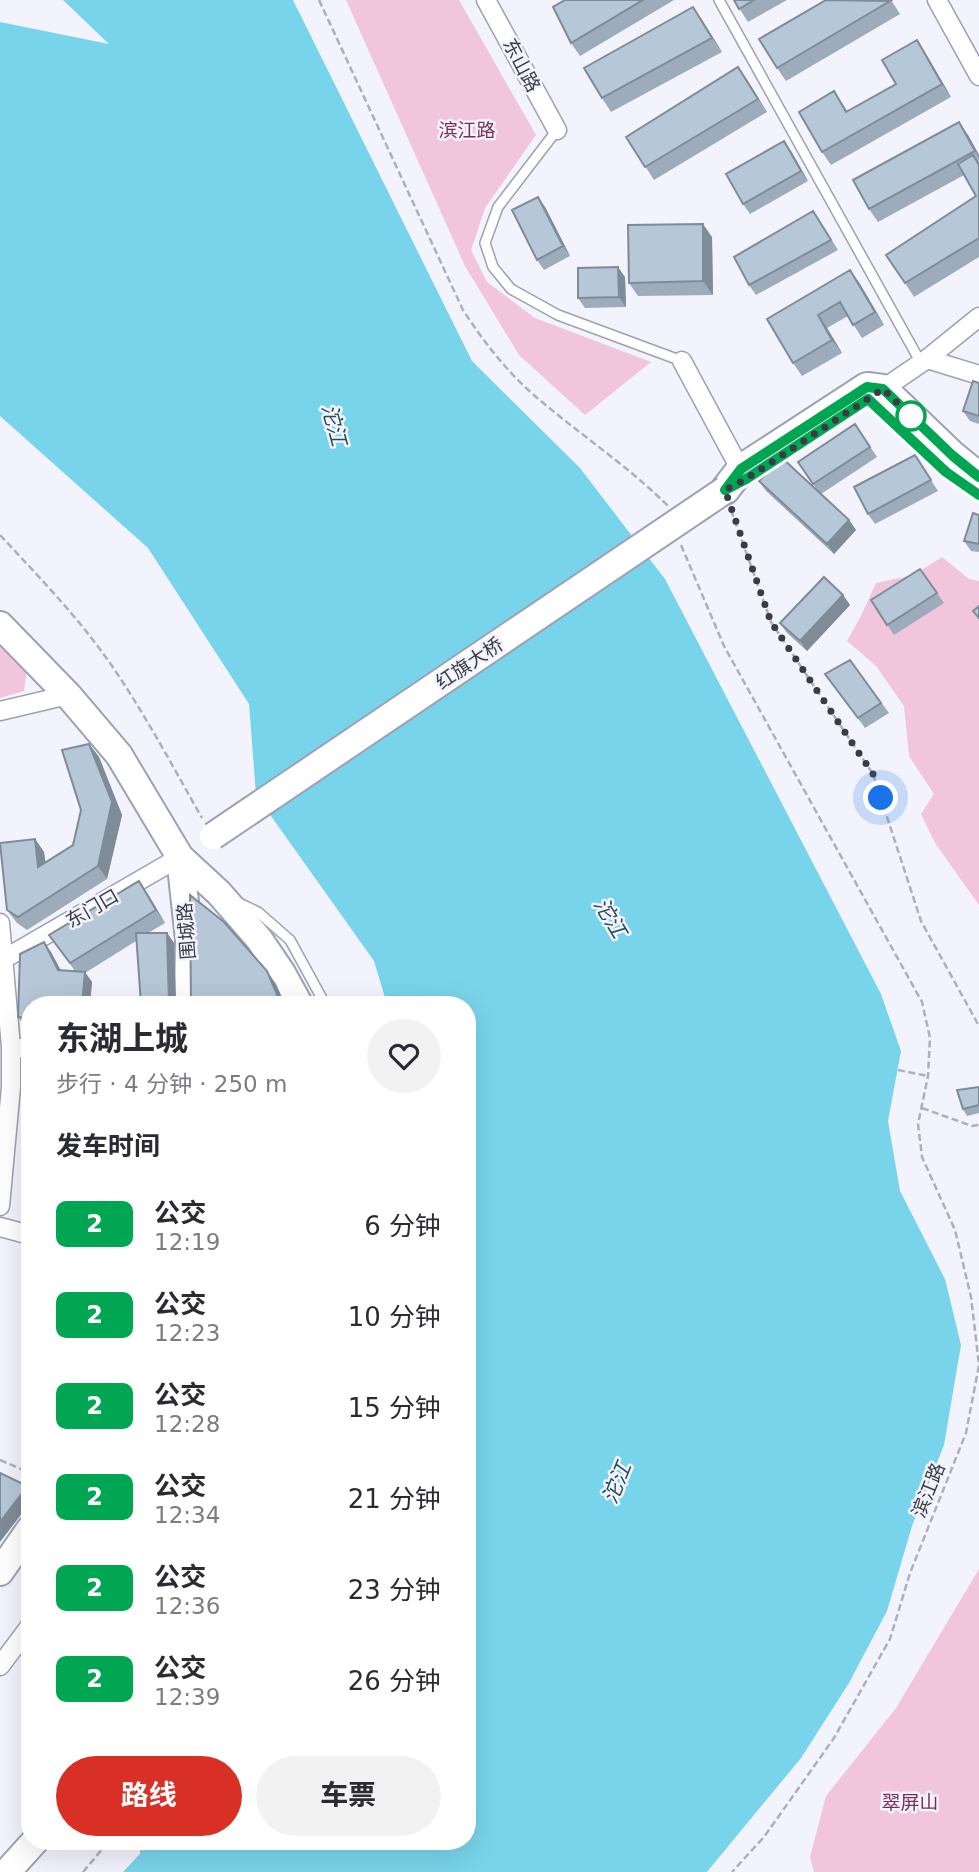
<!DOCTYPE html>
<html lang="zh">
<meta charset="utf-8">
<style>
body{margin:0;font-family:"DejaVu Sans","Noto Sans SC",sans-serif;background:#f2f2f3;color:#2b2b33;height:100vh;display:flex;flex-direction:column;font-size:26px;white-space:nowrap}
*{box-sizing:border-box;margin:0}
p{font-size:23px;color:#7c7c81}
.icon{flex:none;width:38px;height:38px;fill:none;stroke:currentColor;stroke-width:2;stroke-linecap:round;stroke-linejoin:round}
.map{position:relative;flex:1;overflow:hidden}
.details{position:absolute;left:21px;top:996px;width:455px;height:854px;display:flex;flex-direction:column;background:#fff;border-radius:28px;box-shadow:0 7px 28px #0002}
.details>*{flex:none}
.badge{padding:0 14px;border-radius:10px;font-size:24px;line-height:46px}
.you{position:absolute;width:35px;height:35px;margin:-18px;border:5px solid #fff;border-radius:50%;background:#1a73e8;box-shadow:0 0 0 10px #1a73e833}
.map>.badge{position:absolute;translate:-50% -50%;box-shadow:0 0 0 4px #fff}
h2{padding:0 35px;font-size:26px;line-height:63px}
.round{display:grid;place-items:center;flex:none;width:74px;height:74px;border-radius:37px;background:#f2f2f3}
.head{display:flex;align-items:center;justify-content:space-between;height:119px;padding:0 35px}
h1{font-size:33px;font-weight:700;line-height:52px}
.button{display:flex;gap:14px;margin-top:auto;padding:14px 35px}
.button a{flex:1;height:80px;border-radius:42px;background:#d93025;color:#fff;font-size:28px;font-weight:700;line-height:80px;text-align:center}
.button a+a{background:#f2f2f3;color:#2b2b33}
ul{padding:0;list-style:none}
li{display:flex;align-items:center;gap:21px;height:91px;padding:0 35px}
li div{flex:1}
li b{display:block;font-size:26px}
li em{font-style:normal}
li .badge{min-width:77px;font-weight:700;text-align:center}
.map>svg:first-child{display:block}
.green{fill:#f1c5dc}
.water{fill:#78d4ea}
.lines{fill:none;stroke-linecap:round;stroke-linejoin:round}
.lane-casing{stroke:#9ea0b5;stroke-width:12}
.street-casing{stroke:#9ea0b5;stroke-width:21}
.secondary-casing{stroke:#9ea0b5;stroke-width:30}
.primary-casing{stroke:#9ea0b5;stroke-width:32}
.path{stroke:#aeafb8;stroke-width:2.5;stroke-dasharray:7 3.5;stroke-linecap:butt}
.lane{stroke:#fff;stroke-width:9}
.street{stroke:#fff;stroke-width:18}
.secondary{stroke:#fff;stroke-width:26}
.primary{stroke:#fff;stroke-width:28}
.secondary-bridge-casing{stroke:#9ea0b5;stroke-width:30;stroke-linecap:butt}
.secondary-bridge{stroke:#fff;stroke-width:26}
.wall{fill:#9dabba}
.shaded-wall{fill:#7f8b97}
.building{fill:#b6c7d8;stroke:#7f8b97;stroke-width:2}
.line-casing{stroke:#fff;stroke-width:16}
.line{stroke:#00a651;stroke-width:10}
.walk{stroke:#3a3b44;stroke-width:7;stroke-dasharray:0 12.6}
.stop-dot{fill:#fff;stroke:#00a651;stroke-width:3.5}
.labels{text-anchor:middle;stroke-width:5;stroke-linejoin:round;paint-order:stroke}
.street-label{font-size:19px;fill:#3a3b44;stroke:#f2f3fc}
.park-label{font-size:19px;fill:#7c2d5d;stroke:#f2f3fc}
.water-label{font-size:21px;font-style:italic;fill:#244e57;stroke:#f2f3fc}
</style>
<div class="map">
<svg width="979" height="1872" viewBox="0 0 979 1872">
<rect width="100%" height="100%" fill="#f2f3fc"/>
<path class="green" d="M346,0H459L536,135L485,208L471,250L487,282L535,318L651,362L585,415L519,355L465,266Z
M942,557L969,579L979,581V905L935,843L921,814L934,794L909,756L904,706L876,666L847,641L861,616L876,583L914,575Z
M0,642L27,668L24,691L0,698Z
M979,1569V1872H814L810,1857L826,1796L896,1708Z"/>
<path class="water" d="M63,0H293L472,361L580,468L665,579L881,994L901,1051L888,1121L900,1191L945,1279L961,1345L944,1445L912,1526L887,1611L849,1683L801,1758L707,1872H123L152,1841H467V1004H387L374,961L256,795L249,704L148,548L0,416V22L109,44Z"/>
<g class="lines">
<defs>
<path id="lane" d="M719,0L921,363
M557,130L498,207L485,243L493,267L511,289L558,315L682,361
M239,903L258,912L290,940L325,1004"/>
<path id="street" d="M486,0L557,130
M937,0L979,76
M927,359L979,375
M682,361L744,476
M877,393L927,359L979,317
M0,711L68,695
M0,923L11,1047V1087L0,1206
M4,959L180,857
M11,1047L30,1049
M0,1227L30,1235
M0,1666L30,1626"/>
<path id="secondary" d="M0,625L68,695L119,755L180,857L219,893L259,939L282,973L299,1004
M180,857L189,939L188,1004
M0,1572L30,1529
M7,1872L35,1841"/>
<path id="primary" d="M725,490L741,469L867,387L883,389L953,456L979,477"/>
</defs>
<use href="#lane" class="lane-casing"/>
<use href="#street" class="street-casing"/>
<use href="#secondary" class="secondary-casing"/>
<use href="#primary" class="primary-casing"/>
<path class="path" d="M319,0L463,310C484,342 506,371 535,396C579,434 627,465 668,506
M731,510L771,622L873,774L921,921L979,1026
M0,535C39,577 79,618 112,666C145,714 173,767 202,818
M681,545L724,646L922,1002L930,1038L928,1076L918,1124L922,1157L955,1230L971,1297L979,1365L966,1433L910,1573L890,1639L834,1738L764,1837L732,1872
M898,1070L928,1076
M922,1108L972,1126L979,1125
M0,1460L30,1473
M136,1841L142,1853
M83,1872L109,1841"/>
<use href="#lane" class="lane"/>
<use href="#street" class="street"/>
<use href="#secondary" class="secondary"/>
<use href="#primary" class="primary"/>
<defs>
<path id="secondary-bridge" d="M213,836L725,490"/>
</defs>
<use href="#secondary-bridge" class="secondary-bridge-casing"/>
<use href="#secondary-bridge" class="secondary-bridge"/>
</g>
<path class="wall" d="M565,0H674L580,56L571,43Z
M734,0H787L748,22Z
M826,0H891L900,14L786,81L777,68Z
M702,20L722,52L611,112L602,98Z
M917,40L926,54L951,97L831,165L822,152L834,91L848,112L896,84Z
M747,80L767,112L654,180L626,137Z
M968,135L979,155V257L914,297L905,283L976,196L964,175L878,222L869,209Z
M791,151L808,181L750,214L743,204Z
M545,207L570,256L544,270L537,260Z
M820,221L838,250L756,295L749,285Z
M712,237L713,295L638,296L629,283Z
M850,270L860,284L884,325L862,338L848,316L827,328L842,353L802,376L793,363L767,319Z
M625,277L626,307L585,308L578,298Z
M979,383V424L970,421L963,411Z
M855,424L877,457L821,494L849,520L856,530L834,554L766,491L759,481L817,490L798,462Z
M915,455L938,491L875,524L868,514Z
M979,515V552L971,551L964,541Z
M920,569L944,603L894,635L871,600Z
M843,595L850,605L807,651L787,633L780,623Z
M850,660L889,713L865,728L825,674Z
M89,744L99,757L122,815L107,879L27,930L17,923L7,910L35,839L44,852L45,863L73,845L81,810Z
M139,881L165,923L148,933H167L174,943L176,1004H141L136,941L85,973L92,982L90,1004H30V1027H25L18,1017L51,952L60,970L75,971L49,935Z
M979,1087V1113L967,1116L963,1109Z"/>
<path class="shaded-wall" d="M693,7L702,20L722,52L712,38Z
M917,40L926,54L951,97L942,84Z
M738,67L747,80L767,112L758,99Z
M959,122L968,135L979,155V157Z
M784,141L791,151L808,181L801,171Z
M538,197L545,207L570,256L563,246Z
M703,224L712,237L713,295L703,281Z
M618,267L625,277L626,307L619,297Z
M850,270L860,284L884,325L875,312Z
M818,315L827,328L842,353L832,340Z
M849,520L856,530L834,554L827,544Z
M843,595L850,605L807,651L800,641Z
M89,744L99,757L122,815L107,879L98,866Z
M35,839L44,852L48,880L38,867Z
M139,881L148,894L165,923L156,910Z
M167,933L174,943L176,1004H169Z
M44,942L51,952L66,980L58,970Z
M267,971L276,984L285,1004H281Z
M85,972L92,982L90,1004H82Z
M24,1488L30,1495V1503L0,1542V1522Z"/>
<path class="building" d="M565,0H643L571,43L553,7Z
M734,0H754L739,9Z
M826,0L890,1L777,68L759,39Z
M693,7L712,38L602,98L584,68Z
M917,40L942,84L822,152L799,112L834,91L846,112L896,84L882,60Z
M738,67L758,99L645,167L626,137Z
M959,122L975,151L869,209L853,180Z
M784,141L801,171L743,204L726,174Z
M973,155L979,165V238L905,283L886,255L976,196L958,164Z
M538,197L563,246L537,260L512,210Z
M813,211L831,240L749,285L734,257Z
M703,224V281L629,283L628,225Z
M618,267L619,297L578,298V268Z
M850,270L875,312L853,325L840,302L818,315L832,340L793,363L767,319Z
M973,381L979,383V416L963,411Z
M855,424L870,447L813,484L798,462Z
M915,455L931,480L868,514L854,487Z
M781,457L849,520L827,544L759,481Z
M973,513L979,515V544L964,541Z
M920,569L937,593L887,625L871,600Z
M824,577L843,595L800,641L780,623Z
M979,606V618L973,611Z
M850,660L881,703L858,718L825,674Z
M89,744L112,802L98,866L18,917L7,910L0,843L35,839L38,867L73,845L81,810L62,750Z
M139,881L156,910L70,963L49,935Z
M190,895L224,922L267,971L281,1004H191Z
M136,933H167L169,1004H141Z
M44,942L58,970L85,972L82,1004H30V1018L18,1017L20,954Z
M979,1087V1105L963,1109L957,1090Z
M0,1473L21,1483L24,1488L23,1492L0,1522Z"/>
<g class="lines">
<defs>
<path id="line" d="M979,477L953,456L883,389L867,387L741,469L725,490L746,479L868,399L946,472L979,495"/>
</defs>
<use href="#line" class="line-casing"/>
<use href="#line" class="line"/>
<path class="walk" d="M881,798L873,774L771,622L725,490L746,479L883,389L911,416"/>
</g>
<circle class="stop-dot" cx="911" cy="416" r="14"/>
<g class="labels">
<g class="street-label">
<text transform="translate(522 65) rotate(62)" y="7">东山路</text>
<text transform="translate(469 663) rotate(-34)" y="7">红旗大桥</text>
<text transform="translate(92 908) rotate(-30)" y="7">东门口</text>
<text transform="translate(186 931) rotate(-94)" y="7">围城路</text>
<text transform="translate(928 1490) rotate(-68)" y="7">滨江路</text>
</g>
<g class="park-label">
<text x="467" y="137">滨江路</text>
<text x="910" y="1809">翠屏山</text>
</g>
<g class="water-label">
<text transform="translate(334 425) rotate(75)" y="7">沱江</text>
<text transform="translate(610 918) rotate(59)" y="7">沱江</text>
<text transform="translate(617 1483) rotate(-68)" y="7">沱江</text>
</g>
</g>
</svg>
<div class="you" style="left:881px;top:798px"></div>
<section class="details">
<div class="head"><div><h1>东湖上城</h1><p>步行 · 4 分钟 · 250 m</p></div><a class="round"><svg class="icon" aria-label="heart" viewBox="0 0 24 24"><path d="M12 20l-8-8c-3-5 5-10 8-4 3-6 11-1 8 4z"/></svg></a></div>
<h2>发车时间</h2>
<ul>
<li><span class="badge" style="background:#00a651;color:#fff">2</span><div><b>公交</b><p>12:19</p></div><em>6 分钟</em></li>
<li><span class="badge" style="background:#00a651;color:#fff">2</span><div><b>公交</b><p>12:23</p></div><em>10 分钟</em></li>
<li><span class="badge" style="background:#00a651;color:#fff">2</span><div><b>公交</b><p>12:28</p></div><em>15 分钟</em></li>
<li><span class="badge" style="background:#00a651;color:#fff">2</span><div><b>公交</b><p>12:34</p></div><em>21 分钟</em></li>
<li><span class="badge" style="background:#00a651;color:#fff">2</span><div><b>公交</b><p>12:36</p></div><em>23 分钟</em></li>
<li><span class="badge" style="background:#00a651;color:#fff">2</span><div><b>公交</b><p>12:39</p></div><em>26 分钟</em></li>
</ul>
<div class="button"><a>路线</a><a>车票</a></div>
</section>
</div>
